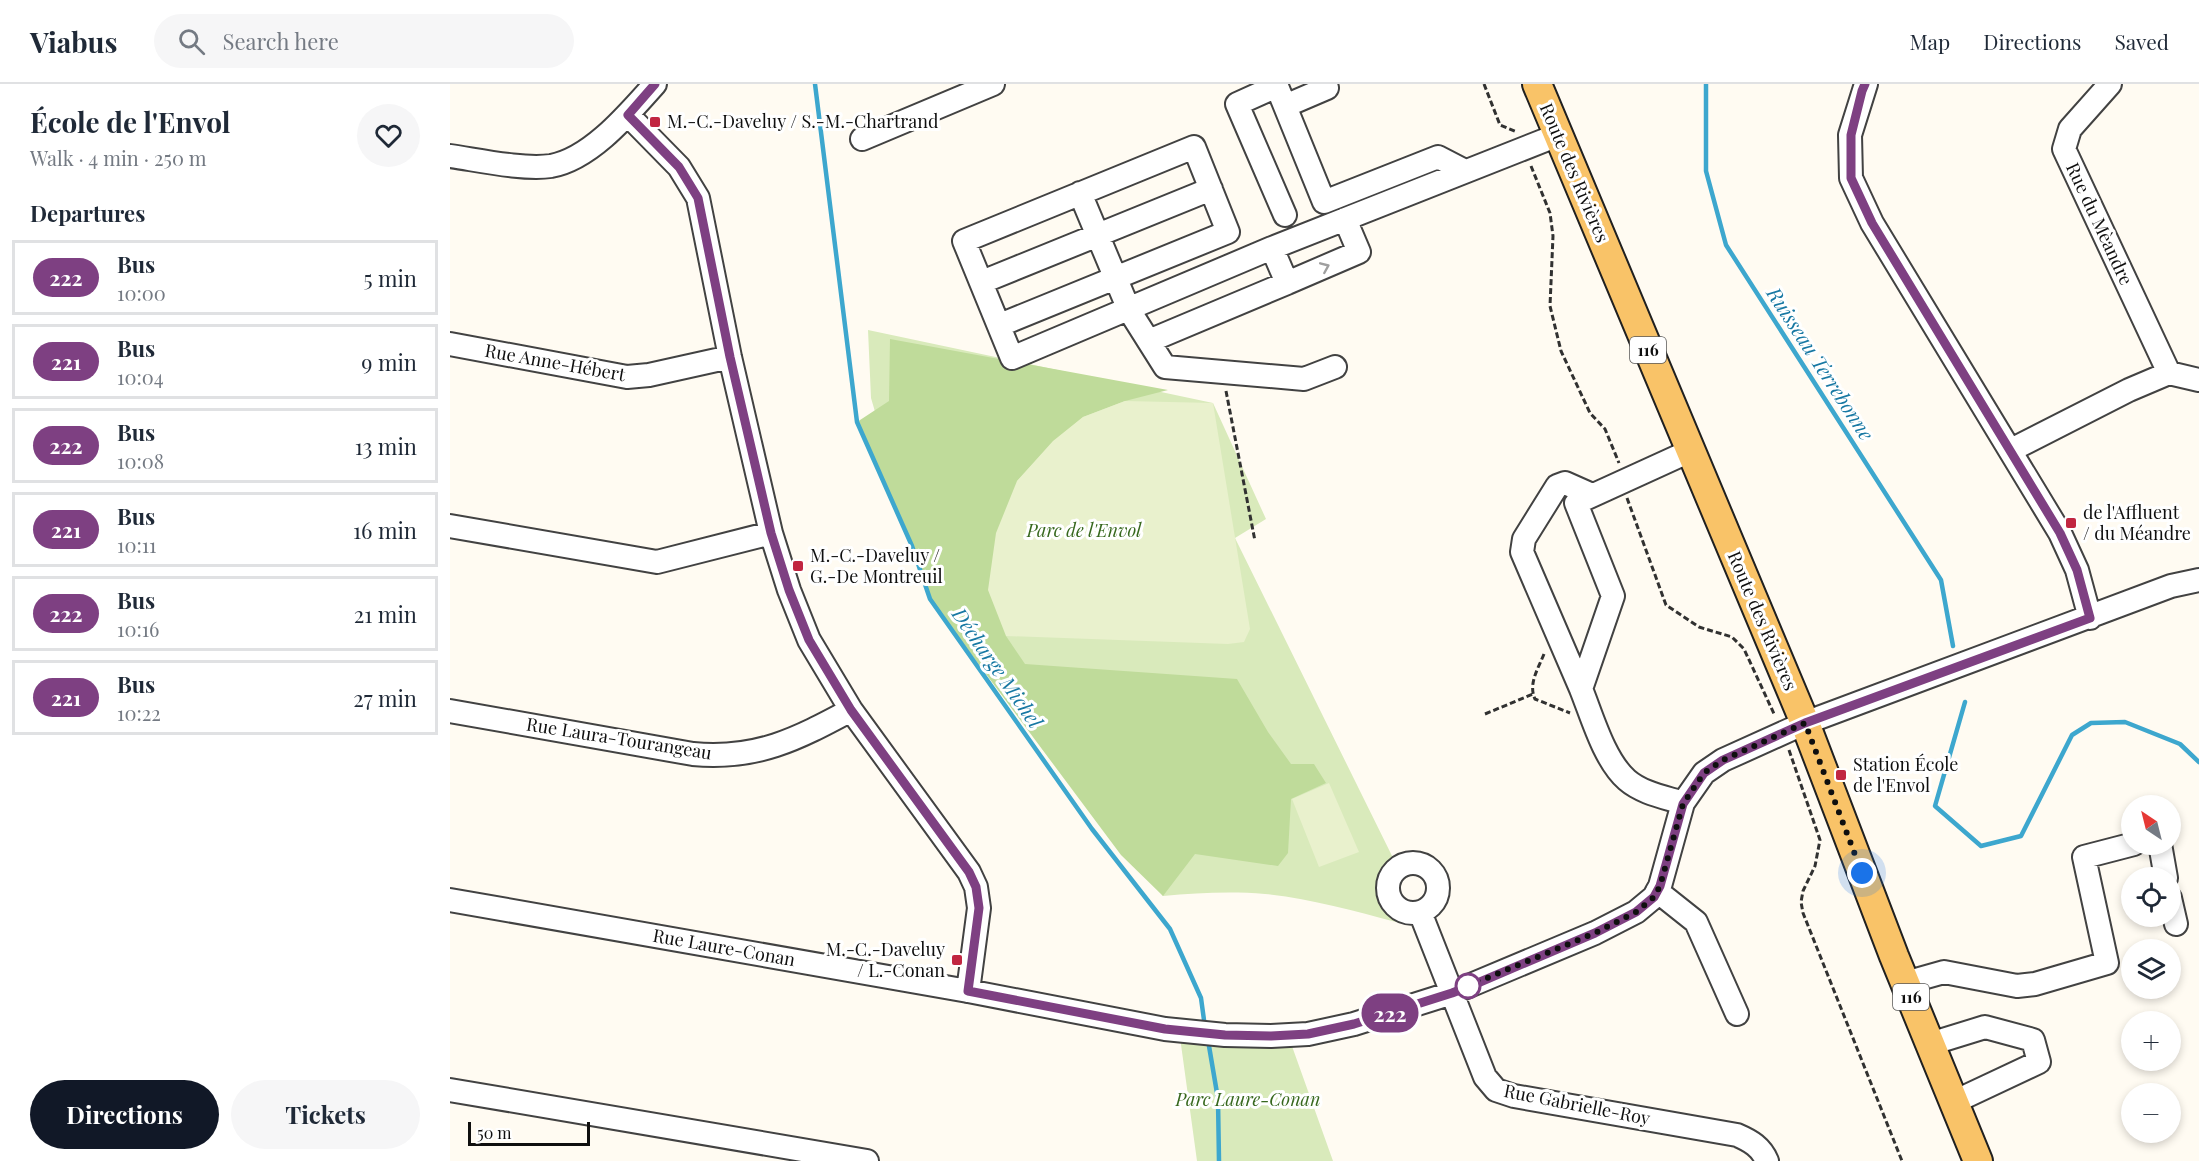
<!DOCTYPE html>
<meta charset="utf-8">
<style>
body{margin:0;font-family:"Playfair Display",serif;background:#f6f6f7;color:#1f2937;height:100vh;display:flex;flex-direction:column;font-size:22px;white-space:nowrap}
*{box-sizing:border-box;margin:0}
p{font-size:20px;color:#747a83}
.icon{flex:none;width:33px;height:33px;fill:none;stroke:currentColor;stroke-width:2;stroke-linecap:round;stroke-linejoin:round}
.map{position:relative;flex:1;overflow:hidden}
.panel{display:flex;flex-direction:column;background:#fff;width:450px}
.panel>*{flex:none}
.badge{padding:0 12px;border-radius:20px;font-size:21px;line-height:39px}
.needle{width:39px;rotate:325deg}
.controls{position:absolute;left:1671px;top:711px;display:grid;gap:12px}
.controls a{display:grid;place-items:center;width:60px;height:60px;border-radius:50%;background:#fff;box-shadow:0 3px 9px #0003;font-size:30px}
.scale{position:absolute;left:18px;bottom:15px;width:122px;box-sizing:border-box;padding-left:6px;border:3px solid #0f0f0f;border-top:0;font-size:16px;line-height:21px;white-space:nowrap;color:#0f0f0f;-webkit-text-stroke:4px #fff;paint-order:stroke}
.you{position:absolute;width:30px;height:30px;margin:-15px;border:4px solid #fff;border-radius:50%;background:#1a73e8;box-shadow:0 0 0 9px #1a73e833}
.map>.badge{position:absolute;translate:-50% -50%;box-shadow:0 0 0 3px #fff}
h2{padding:0 30px;font-size:22px;line-height:54px}
.round{display:grid;place-items:center;flex:none;width:63px;height:63px;border-radius:32px;background:#f6f6f7}
.summary{display:flex;align-items:center;justify-content:space-between;height:102px;padding:0 30px}
h1{font-size:28px;font-weight:700;line-height:45px}
.primary-button{display:flex;gap:12px;margin-top:auto;padding:12px 30px}
.primary-button a{flex:1;height:69px;border-radius:36px;background:#111827;color:#fff;font-size:24px;font-weight:700;line-height:69px;text-align:center}
.primary-button a+a{background:#f6f6f7;color:#1f2937}
ul{padding:0;list-style:none}
li{display:flex;align-items:center;gap:18px;height:75px;margin:0 12px 9px;padding:0 18px;border:3px solid #e0e1e3;border-radius:0px}
li div{flex:1}
li b{display:block;font-size:22px}
li em{font-style:normal}
li .badge{min-width:66px;font-weight:700;text-align:center}
header{display:flex;align-items:center;gap:36px;box-sizing:border-box;height:84px;padding:0 30px;background:#fff;border-bottom:2px solid #e0e1e3}
header strong{font-size:28px}
nav{display:flex;gap:33px;margin-inline-start:auto;font-size:21px}
.search{width:420px;height:54px;background:#f6f6f7;display:flex;align-items:center;gap:15px;box-sizing:border-box;padding:0 21px;border-radius:33px;color:#747a83;font-size:22px}
main{display:flex;flex:1;min-height:0}
.map>svg:first-child{display:block}
.green{fill:#d9eabb}
.forest{fill:#bfdb9a}
.pitch{fill:#e9f1cd}
.lines{fill:none;stroke-linecap:round;stroke-linejoin:round}
.stream{stroke:#3da7ce;stroke-width:4.5}
.minor-casing{stroke:#424242;stroke-width:26}
.major-casing{stroke:#202020;stroke-width:32}
.path{stroke:#313131;stroke-width:3;stroke-dasharray:6 3;stroke-linecap:butt}
.minor{stroke:#fff;stroke-width:22}
.major{stroke:#f9c368;stroke-width:28}
.oneway{stroke:#9f9f9f}
.line-casing{stroke:#fff;stroke-width:14}
.line{stroke:#7e4082;stroke-width:9}
.walk{stroke:#0f0f0f;stroke-width:6;stroke-dasharray:0 10.8}
.poi-dot{fill:#c12641;stroke:#fff;stroke-width:2}
.stop-dot{fill:#fff;stroke:#7e4082;stroke-width:3}
.labels{text-anchor:middle;stroke-width:6;stroke-linejoin:round;paint-order:stroke}
.shield{fill:#fff;stroke:#575757;stroke-width:1.5}
.shield-label{font-size:16px;font-weight:bold;fill:#0f0f0f}
.poi-label{font-size:18px;fill:#0f0f0f;stroke:#fff;text-anchor:start}
.street-label{font-size:18px;fill:#0f0f0f;stroke:#fff}
.park-label{font-size:18px;font-style:italic;fill:#37681e;stroke:#fff}
.water-label{font-size:20px;font-style:italic;fill:#1778a3;stroke:#fff}
</style>
<header>
<strong>Viabus</strong>
<div class="search"><svg class="icon" aria-label="search" viewBox="0 0 24 24"><circle cx="10" cy="10" r="6"/><path d="M15 15l6 6"/></svg>Search here</div>
<nav><a>Map</a><a>Directions</a><a>Saved</a></nav>
</header>
<main>
<section class="panel">
<div class="summary"><div><h1>École de l'Envol</h1><p>Walk · 4 min · 250 m</p></div><a class="round"><svg class="icon" aria-label="heart" viewBox="0 0 24 24"><path d="M12 20l-8-8c-3-5 5-10 8-4 3-6 11-1 8 4z"/></svg></a></div>
<h2>Departures</h2>
<ul>
<li><span class="badge" style="background:#7e4082;color:#fff">222</span><div><b>Bus</b><p>10:00</p></div><em>5 min</em></li>
<li><span class="badge" style="background:#7e4082;color:#fff">221</span><div><b>Bus</b><p>10:04</p></div><em>9 min</em></li>
<li><span class="badge" style="background:#7e4082;color:#fff">222</span><div><b>Bus</b><p>10:08</p></div><em>13 min</em></li>
<li><span class="badge" style="background:#7e4082;color:#fff">221</span><div><b>Bus</b><p>10:11</p></div><em>16 min</em></li>
<li><span class="badge" style="background:#7e4082;color:#fff">222</span><div><b>Bus</b><p>10:16</p></div><em>21 min</em></li>
<li><span class="badge" style="background:#7e4082;color:#fff">221</span><div><b>Bus</b><p>10:22</p></div><em>27 min</em></li>
</ul>
<div class="primary-button"><a>Directions</a><a>Tickets</a></div>
</section>
<div class="map">
<svg width="1749" height="1077" viewBox="0 0 1749 1077">
<rect width="100%" height="100%" fill="#fffbf2"/>
<path class="green" d="M418,246L763,319L816,435L785,454L948,784C930,800 938,807 946,823C947,827 946,833 946,838C904,827 858,814 815,810C781,807 747,809 713,812L520,548L440,379L421,314Z
M729,946L838,951L883,1077H747Z"/>
<path class="forest" d="M440,255L718,306L675,317L633,333L603,358L567,397L556,552L575,580L787,595L818,648L841,680H864L876,699L841,715L838,769L828,782L745,770L713,812L671,771L480,515L455,442L407,338L439,317Z"/>
<path class="pitch" d="M675,317L763,319L800,545L794,558L778,560L556,552L538,506L546,449L567,397L603,357L633,333Z
M879,699L909,768L869,783L842,715Z"/>
<g class="lines">
<path class="stream" d="M365,0L407,338L462,462L480,515L642,745L720,845L751,914L754,936
M1256,0V87L1276,161L1491,496L1503,562
M1515,618L1485,722L1531,762L1571,752L1622,651L1641,639L1675,638L1730,660L1749,678
M759,962L768,1015L769,1077"/>
<defs>
<path id="minor" d="M826,0L874,118L988,73L1015,87
M1416,0L1400,51L1401,94L1422,139L1610,449L1627,486L1640,534
M1660,0L1620,45L1614,65L1719,289
M827,2L787,20L835,131
M835,22L877,4
M178,31L229,83L248,114L280,273L321,449L339,506L359,556L401,626L519,788L526,803L529,824L518,907
M412,55L543,0
M0,72C28,76 73,86 101,82C141,75 179,29 205,0
M630,109L679,226L715,283L854,295L885,283
M822,164L837,199L909,168L895,135
M532,198L761,105
M550,241L778,148L744,63L514,157L562,274L822,164L1108,51
M699,257L837,199
M0,260L177,293L199,291L280,273
M1561,366L1679,306L1719,289L1749,296
M0,442L207,478L321,449
M1131,605L1072,468L1074,455L1107,402L1115,399L1142,411
M0,627L243,670C307,676 347,655 401,626
M1233,719C1214,713 1192,709 1177,696C1154,676 1142,632 1131,605L1163,512L1126,419L1240,367
M1710,760L1716,794
M938 804a25 25 0 1 1 50 0a25 25 0 1 1-50 0Z
M1207,807L1246,838L1287,930
M1720,814L1726,840
M0,816L518,907L715,945L775,951L821,952L858,950L904,940L1002,909L1145,849L1186,828L1204,813L1210,802L1233,719L1254,689L1273,676L1355,639L1721,502L1749,496
M970,828L1035,993L1046,1006L1064,1012L1287,1051C1301,1057 1311,1063 1317,1077
M1455,899L1494,888L1567,902L1585,900L1657,879L1634,773L1684,760
M1480,960L1535,943L1583,956L1589,978L1504,1018
M0,1006L417,1077"/>
<path id="major" d="M1087,0L1355,639L1444,872L1528,1077"/>
</defs>
<use href="#minor" class="minor-casing"/>
<use href="#major" class="major-casing"/>
<path class="path" d="M1034,0L1050,41L1067,48
M1081,82L1100,129L1103,152L1100,222L1111,267L1140,329L1155,345L1169,379
M776,307L805,457
M1177,414L1216,521L1249,543L1282,553L1294,565L1325,632
M1094,570C1088,585 1078,600 1085,615L1120,629
M1035,630L1083,610
M1339,666L1370,756L1365,782L1353,807L1351,818L1353,829L1452,1077"/>
<use href="#minor" class="minor"/>
<use href="#major" class="major"/>
</g>
<defs><path id="oneway-chevron" d="M-2-3.5L2.5 0L-2 3.5" fill="none" stroke-width="1.6" stroke-linecap="round" stroke-linejoin="round" transform="scale(1.5)"/></defs>
<use class="oneway" href="#oneway-chevron" transform="translate(875 183) rotate(-23)"/>
<g class="lines">
<defs>
<path id="line" d="M205,0L178,31L229,83L248,114L280,273L321,449L339,506L359,556L401,626L519,788L526,803L529,824L518,907L715,945L775,951L821,952L858,950L904,940L1002,909L1023,901L1145,849L1186,828L1204,813L1210,802L1233,720L1254,689L1273,676L1355,639L1640,534L1627,486L1610,449L1422,139L1401,94V51L1412,7L1415,0"/>
</defs>
<use href="#line" class="line-casing"/>
<use href="#line" class="line"/>
<path class="walk" d="M1018,902L1145,849L1186,828L1204,813L1210,802L1233,720L1254,689L1273,676L1355,639L1412,789"/>
</g>
<g class="poi-dot">
<rect x="199" y="32" width="12" height="12" rx="3"/>
<rect x="1615" y="433" width="12" height="12" rx="3"/>
<rect x="342" y="476" width="12" height="12" rx="3"/>
<rect x="1385" y="685" width="12" height="12" rx="3"/>
<rect x="501" y="870" width="12" height="12" rx="3"/>
</g>
<circle class="stop-dot" cx="1018" cy="902" r="12"/>
<g class="labels">
<g class="shield">
<rect x="1180" y="253" width="36" height="26" rx="4.5"/>
<rect x="1443" y="900" width="36" height="26" rx="4.5"/>
</g>
<g class="shield-label">
<text x="1198" y="272">116</text>
<text x="1461" y="919">116</text>
</g>
<g class="poi-label">
<text x="217" y="44">M.-C.-Daveluy / S.-M.-Chartrand</text>
<text x="1633" y="435">de l'Affluent<tspan x="1633" dy="21">/ du Méandre</tspan></text>
<text x="360" y="478">M.-C.-Daveluy /<tspan x="360" dy="21">G.-De Montreuil</tspan></text>
<text x="1403" y="687">Station École<tspan x="1403" dy="21">de l'Envol</tspan></text>
<text x="495" y="872" text-anchor="end">M.-C.-Daveluy<tspan x="495" dy="21">/ L.-Conan</tspan></text>
</g>
<g class="street-label">
<text transform="translate(1124 89) rotate(67)" y="6">Route des Rivières</text>
<text transform="translate(1649 140) rotate(65)" y="6">Rue du Mèandre</text>
<text transform="translate(105 279) rotate(10)" y="6">Rue Anne-Hébert</text>
<text transform="translate(1312 537) rotate(67)" y="6">Route des Rivières</text>
<text transform="translate(169 655) rotate(9)" y="6">Rue Laura-Tourangeau</text>
<text transform="translate(274 864) rotate(10)" y="6">Rue Laure-Conan</text>
<text transform="translate(1127 1021) rotate(11)" y="6">Rue Gabrielle-Roy</text>
</g>
<g class="park-label">
<text x="634" y="453">Parc de l'Envol</text>
<text x="798" y="1022">Parc Laure-Conan</text>
</g>
<g class="water-label">
<text transform="translate(1370 280) rotate(57)" y="7">Ruisseau Terrebonne</text>
<text transform="translate(547 584) rotate(55)" y="7">Décharge Michel</text>
</g>
</g>
</svg>
<div class="controls">
<a><svg class="needle" viewBox="-14 -14 28 28"><path d="M0-13l5 13h-10z" fill="#e53935"/><path d="M0 13l5-13h-10z" fill="#747a83"/></svg></a>
<a><svg class="icon" aria-label="locate" viewBox="0 0 24 24"><circle cx="12" cy="12" r="6"/><path d="M12 2v4M12 18v4M2 12h4M18 12h4"/></svg></a>
<a><svg class="icon" aria-label="layers" viewBox="0 0 24 24"><path d="M12 4l9 5-9 5-9-5zM3 14l9 5 9-5"/></svg></a>
<a>+</a>
<a>−</a>
</div>
<div class="scale">50 m</div>
<div class="you" style="left:1412px;top:789px"></div>
<b class="badge" style="left:940px;top:929px;background:#7e4082;color:#fff">222</b>
</div>
</main>
